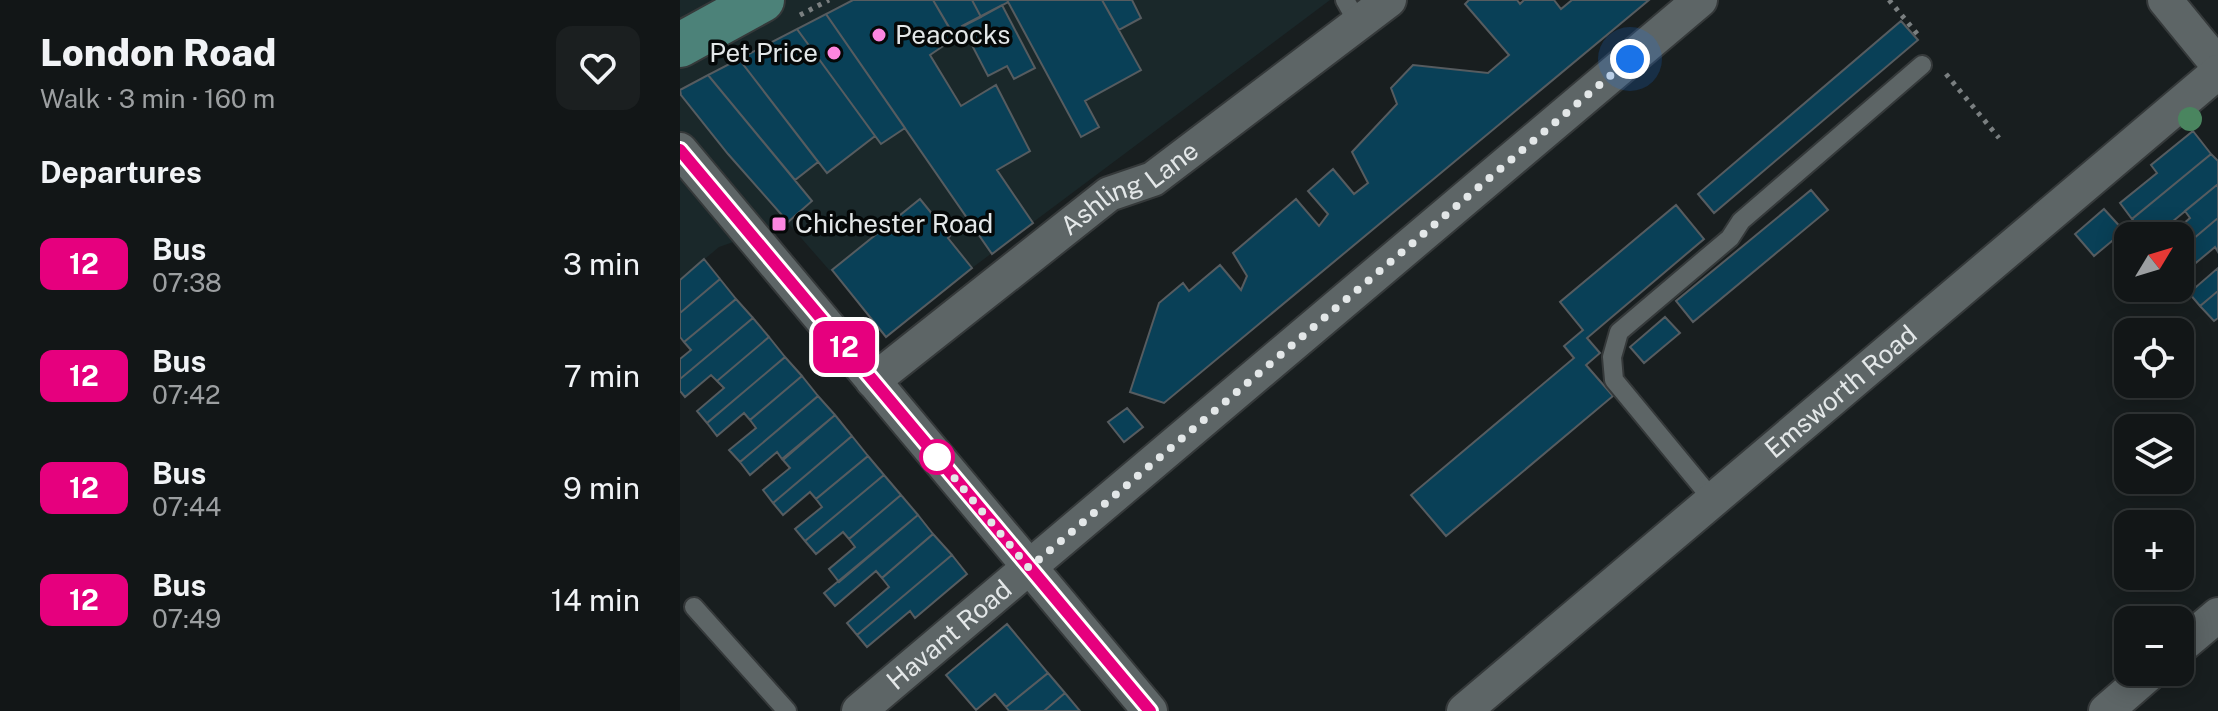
<!DOCTYPE html>
<meta charset="utf-8">
<style>
body{margin:0;font-family:"Public Sans",sans-serif;background:#1b1f20;color:#f1f3f6;height:100vh;display:flex;flex-direction:column;font-size:30px;white-space:nowrap}
*{box-sizing:border-box;margin:0}
p{font-size:26px;color:#9c9fa1}
.icon{flex:none;width:44px;height:44px;fill:none;stroke:currentColor;stroke-width:2;stroke-linecap:round;stroke-linejoin:round}
.map{position:relative;flex:1;overflow:hidden}
.drawer{display:flex;flex-direction:column;background:#121617;width:680px}
.drawer>*{flex:none}
.badge{padding:0 16px;border-radius:12px;font-size:28px;line-height:52px}
.needle{width:52px;rotate:52deg}
.buttons{position:absolute;left:1434px;top:222px;display:grid;gap:16px}
.buttons a{display:grid;place-items:center;width:80px;height:80px;border-radius:16px;background:#121617;box-shadow:0 4px 20px #0003,0 0 0 2px #313536;font-size:40px}
.you{position:absolute;width:40px;height:40px;margin:-20px;border:6px solid #fff;border-radius:50%;background:#1a73e8;box-shadow:0 0 0 12px #1a73e833}
.map>.badge{position:absolute;translate:-50% -50%;box-shadow:0 0 0 4px #fff}
h2{padding:0 40px;font-size:30px;line-height:72px}
.round{display:grid;place-items:center;flex:none;width:84px;height:84px;border-radius:16px;background:#1b1f20}
.summary{display:flex;align-items:center;justify-content:space-between;height:136px;padding:0 40px}
h1{font-size:38px;font-weight:800;line-height:60px}
ul{padding:0;list-style:none}
li{display:flex;align-items:center;gap:24px;height:112px;padding:0 40px}
li div{flex:1}
li b{display:block;font-size:30px}
li em{font-style:normal}
li .badge{min-width:88px;font-weight:700;text-align:center}
main{display:flex;flex:1;min-height:0}
.map>svg:first-child{display:block}
.built{fill:#1a282a}
.building{fill:#094057;stroke:#565c60;stroke-width:2}
.lines{fill:none;stroke-linecap:round;stroke-linejoin:round}
.service-casing{stroke:#35393a;stroke-width:22}
.minor-casing{stroke:#35393a;stroke-width:38}
.primary-casing{stroke:#35393a;stroke-width:48}
.path{stroke:#7a7f80;stroke-width:5;stroke-dasharray:4 6;stroke-linecap:butt}
.service{stroke:#5d6566;stroke-width:18}
.minor{stroke:#5d6566;stroke-width:34}
.primary{stroke:#4c8279;stroke-width:44}
.tree{fill:#4a855f}
.line-casing{stroke:#fff;stroke-width:18}
.line{stroke:#e6007e;stroke-width:12}
.walk{stroke:#e3e7e8;stroke-width:8;stroke-dasharray:0 14.4}
.poi-dot{fill:#fe86e0;stroke:#050808;stroke-width:3}
.stop-dot{fill:#fff;stroke:#e6007e;stroke-width:4}
.labels{text-anchor:middle;stroke-width:7;stroke-linejoin:round;paint-order:stroke}
.poi-label{font-size:26px;fill:#e3e7e8;stroke:#050808;text-anchor:start}
.street-label{font-size:26px;fill:#e3e7e8;stroke:#050808}
</style>
<main>
<section class="drawer">
<div class="summary"><div><h1>London Road</h1><p>Walk · 3 min · 160 m</p></div><a class="round"><svg class="icon" aria-label="heart" viewBox="0 0 24 24"><path d="M12 20l-8-8c-3-5 5-10 8-4 3-6 11-1 8 4z"/></svg></a></div>
<h2>Departures</h2>
<ul>
<li><span class="badge" style="background:#e6007e;color:#fff">12</span><div><b>Bus</b><p>07:38</p></div><em>3 min</em></li>
<li><span class="badge" style="background:#e6007e;color:#fff">12</span><div><b>Bus</b><p>07:42</p></div><em>7 min</em></li>
<li><span class="badge" style="background:#e6007e;color:#fff">12</span><div><b>Bus</b><p>07:44</p></div><em>9 min</em></li>
<li><span class="badge" style="background:#e6007e;color:#fff">12</span><div><b>Bus</b><p>07:49</p></div><em>14 min</em></li>
</ul>
</section>
<div class="map">
<svg width="1538" height="711" viewBox="0 0 1538 711">
<rect width="100%" height="100%" fill="#181e1f"/>
<path class="built" d="M0,0H650L292,268L240,199L150,271L108,223L39,247L0,280Z"/>
<path class="building" d="M173,0H253L275,38L250,55L281,106L316,85L350,151L317,170L353,223L312,254L146,14Z
M253,0H292L301,17L272,32Z
M292,0H327L328,2L301,17Z
M327,0H422L461,70L405,101L419,127L401,137Z
M422,0H452L461,18L439,30Z
M789,0H837L840,4L844,0H874L881,9L892,0H969L484,403L450,392L479,303L503,283L509,291L540,265L561,290L567,276L553,253L616,199L639,226L648,214L628,191L653,169L674,194L688,183L672,152L717,104L711,88L733,65L808,73L829,55L785,4Z
M322,5L355,68L334,79L327,66L308,76L282,26Z
M146,14L225,128L201,144L117,29Z
M1221,21L1238,40L1034,213L1018,194Z
M117,29L195,136L147,173L59,59Z
M59,59L138,162L115,180L28,75Z
M28,75L132,201L108,222L48,154L1,95L0,90Z
M1513,131L1531,154L1452,219L1440,203L1477,173L1471,165Z
M1531,154L1538,161V184L1475,236H1466L1452,219Z
M1538,184V218L1500,250V236H1489L1510,218L1505,211Z
M1131,190L1148,210L1013,322L996,301Z
M240,199L270,236L268,238L292,268L206,337L152,270Z
M996,205L1024,239L907,338L920,353L906,365L933,396L766,536L731,495L894,358L884,346L903,330L880,302Z
M1424,209L1444,231L1414,256L1395,234Z
M1538,218V252L1535,247L1500,276V250Z
M24,259L40,279L0,313V280Z
M1538,268V291L1520,306L1509,293Z
M40,279L56,299L4,342L0,337V313Z
M1538,291V318L1534,321L1520,306Z
M56,299L73,318L0,379V359L11,350L4,342Z
M985,317L1000,333L964,363L950,347Z
M73,318L89,337L37,381L31,375L5,397L0,391V379Z
M89,337L105,357L27,423L17,411L44,388L37,381Z
M105,357L122,376L70,420L64,413L37,436L27,423Z
M122,376L138,396L60,462L49,450L76,428L70,420Z
M138,396L155,415L102,459L97,452L70,475L60,462Z
M447,408L463,427L444,442L428,422Z
M155,415L172,436L93,503L83,490L110,468L103,460Z
M172,436L188,456L136,499L130,492L103,515L93,503Z
M188,456L204,475L125,541L115,529L142,507L136,499Z
M204,475L221,495L169,539L163,532L136,554L125,541Z
M221,495L238,515L159,582L149,569L175,547L169,539Z
M238,515L253,534L202,578L196,571L155,606L144,593Z
M253,534L272,555L177,635L167,623L209,587L202,578Z
M272,555L287,574L235,618L230,611L187,647L177,635Z
M327,624L368,673L326,707L315,694L296,710L266,675Z
M368,673L385,693L364,711H329L326,707Z
M385,693L400,711H364Z"/>
<g class="lines">
<defs>
<path id="service" d="M665,0L678,23
M1033,500L934,380L932,357L939,332L1050,238L1061,221L1242,65
M14,607L107,711"/>
<g id="minor">
<path d="M1485,0L1538,65"/>
<path d="M0,150L470,711"/>
<path id="s1" d="M193,381L429,194L473,179L709,0"/>
<path d="M1500,647L1538,615"/>
<path id="s2" d="M179,711L1020,0"/>
<path id="s3" d="M784,711L1538,72"/>
<path d="M1426,711L1471,672"/>
</g>
<path id="primary" d="M0,45L82,0"/>
</defs>
<use href="#service" class="service-casing"/>
<use href="#minor" class="minor-casing"/>
<use href="#primary" class="primary-casing"/>
<path class="path" d="M1209,0L1239,36
M120,15L149,0
M1266,74L1319,138"/>
<use href="#service" class="service"/>
<use href="#minor" class="minor"/>
<use href="#primary" class="primary"/>
</g>
<circle class="tree" cx="1510" cy="119" r="12"/>
<g class="lines">
<defs>
<path id="line" d="M0,150L470,711"/>
</defs>
<use href="#line" class="line-casing"/>
<use href="#line" class="line"/>
<path class="walk" d="M257,457L252,451L349,568L950,59"/>
</g>
<g class="poi-dot">
<circle cx="199" cy="35" r="8"/>
<circle cx="154" cy="53" r="8"/>
<rect x="91" y="216" width="16" height="16" rx="4"/>
</g>
<circle class="stop-dot" cx="257" cy="457" r="16"/>
<g class="labels">
<g class="poi-label">
<text x="215" y="44">Peacocks</text>
<text x="138" y="62" text-anchor="end">Pet Price</text>
<text x="115" y="233">Chichester Road</text>
</g>
<g class="street-label">
<text dy="9" stroke="none"><textPath href="#s1" startOffset="322">Ashling Lane</textPath></text>
<text dy="9" stroke="none"><textPath href="#s3" startOffset="494">Emsworth Road</textPath></text>
<text dy="9" stroke="none"><textPath href="#s2" startOffset="118">Havant Road</textPath></text>
</g>
</g>
</svg>
<div class="buttons">
<a><svg class="needle" viewBox="-14 -14 28 28"><path d="M0-13l5 13h-10z" fill="#e53935"/><path d="M0 13l5-13h-10z" fill="#9c9fa1"/></svg></a>
<a><svg class="icon" aria-label="locate" viewBox="0 0 24 24"><circle cx="12" cy="12" r="6"/><path d="M12 2v4M12 18v4M2 12h4M18 12h4"/></svg></a>
<a><svg class="icon" aria-label="layers" viewBox="0 0 24 24"><path d="M12 4l9 5-9 5-9-5zM3 14l9 5 9-5"/></svg></a>
<a>+</a>
<a>−</a>
</div>
<div class="you" style="left:950px;top:59px"></div>
<b class="badge" style="left:164px;top:347px;background:#e6007e;color:#fff">12</b>
</div>
</main>
